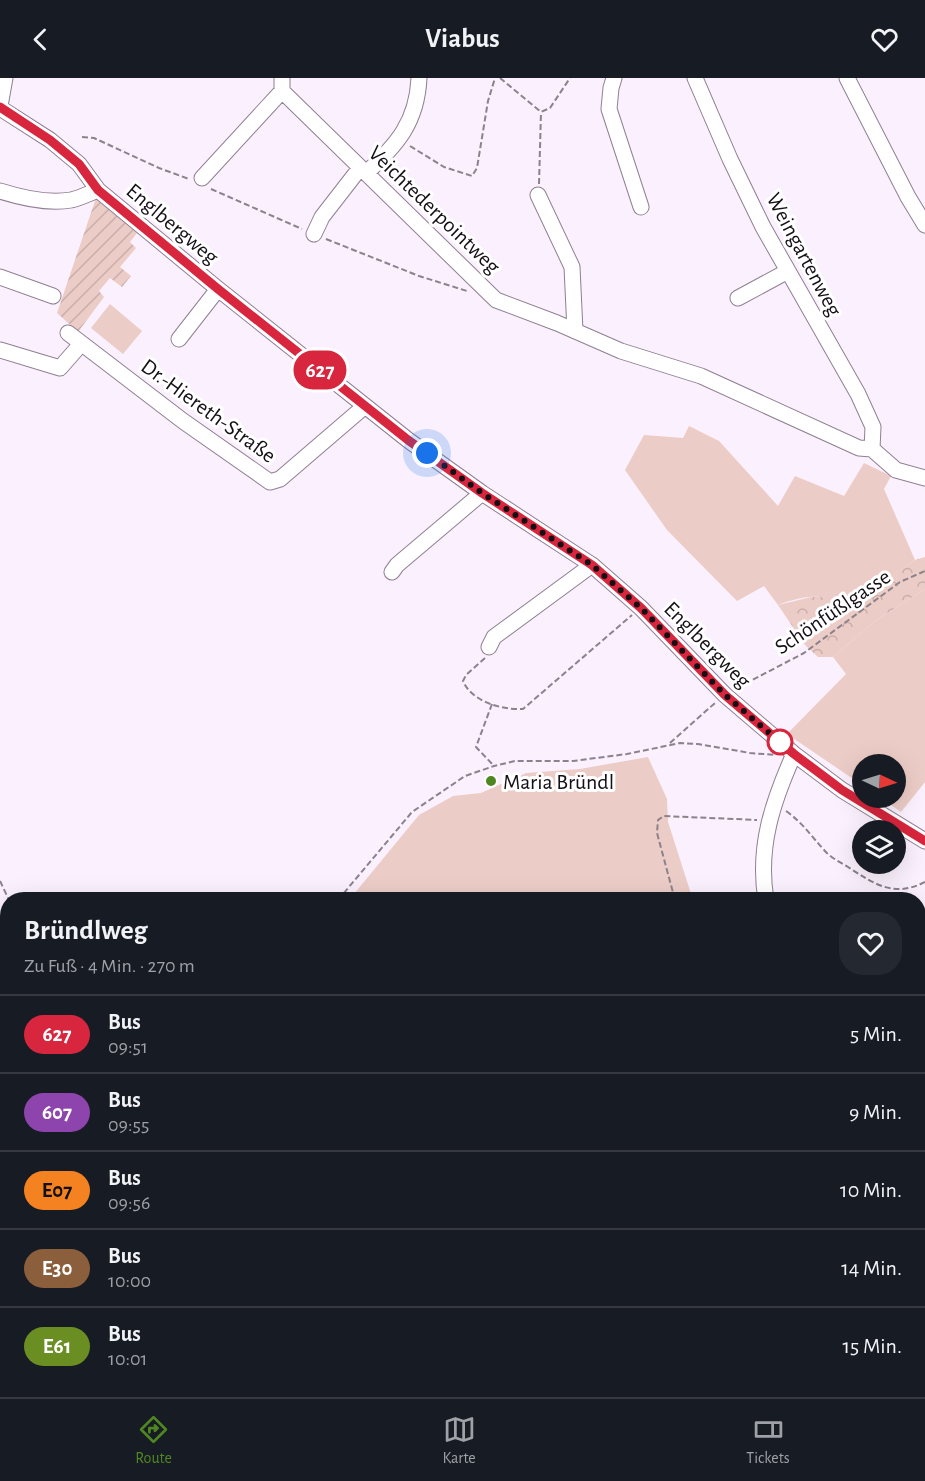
<!DOCTYPE html>
<html lang="de">
<meta charset="utf-8">
<style>
body{margin:0;font-family:"Alegreya Sans",sans-serif;background:#242831;color:#f1f3f6;height:100vh;display:flex;flex-direction:column;font-size:22px;white-space:nowrap}
*{box-sizing:border-box;margin:0}
p{font-size:20px;color:#9ea1a6}
.icon{flex:none;width:33px;height:33px;fill:none;stroke:currentColor;stroke-width:2;stroke-linecap:round;stroke-linejoin:round}
.map{position:relative;flex:1;overflow:hidden}
.panel{position:absolute;left:0px;top:814px;width:926px;height:506px;display:flex;flex-direction:column;background:#171b24;border-radius:24px 24px 0 0;box-shadow:0 6px 24px #0002}
.panel>*{flex:none}
.badge{padding:0 12px;border-radius:20px;font-size:21px;line-height:39px}
.needle{width:39px;rotate:94deg}
.fabs{position:absolute;left:852px;top:676px;display:grid;gap:12px}
.fabs a{display:grid;place-items:center;width:54px;height:54px;border-radius:50%;background:#171b24;box-shadow:0 6px 24px #0002;font-size:30px}
.you{position:absolute;width:30px;height:30px;margin:-15px;border:4px solid #fff;border-radius:50%;background:#1a73e8;box-shadow:0 0 0 9px #1a73e833}
.map>.badge{position:absolute;translate:-50% -50%;box-shadow:0 0 0 3px #fff}
.round{display:grid;place-items:center;flex:none;width:63px;height:63px;border-radius:24px;background:#242831}
.headline{display:flex;align-items:center;justify-content:space-between;height:102px;padding:0 24px}
h1{font-size:28px;font-weight:700;line-height:45px}
ul{padding:0;list-style:none}
li{display:flex;align-items:center;gap:18px;height:78px;padding:0 24px;border-top:2px solid #363941}
li div{flex:1}
li b{display:block;font-size:22px}
li em{font-style:normal}
li .badge{min-width:66px;font-weight:700;text-align:center}
header{display:flex;justify-content:space-between;align-items:center;height:78px;padding:0 24px;background:#171b24;font-size:27px;font-weight:700}
.dock{display:flex;justify-content:space-around;align-items:center;height:84px;border-top:2px solid #363941;background:#171b24;font-size:16px;color:#9ea1a6}
.dock a{display:grid;justify-items:center;gap:3px}
.dock .current{color:#4e8621}
.map>svg:first-child{display:block}
.grass{fill:#ecccc6}
.forest{fill:url(#forest-crowns)}
.garden{fill:url(#garden-furrows)}
.lines{fill:none;stroke-linecap:round;stroke-linejoin:round}
.minor-casing{stroke:#907f93;stroke-width:17}
.path{stroke:#8b828c;stroke-width:2;stroke-dasharray:6 3;stroke-linecap:butt}
.minor{stroke:#fff;stroke-width:15}
.line-casing{stroke:#fff;stroke-width:14}
.line{stroke:#d7263d;stroke-width:9}
.walk{stroke:#140e15;stroke-width:6;stroke-dasharray:0 10.8}
.stop-dot{fill:#fff;stroke:#d7263d;stroke-width:3}
.poi-dot{fill:#4e8621;stroke:#fff;stroke-width:2}
.labels{text-anchor:middle;stroke-width:6;stroke-linejoin:round;paint-order:stroke}
.street-label{font-size:22px;fill:#140e15;stroke:#fff}
.poi-label{font-size:22px;fill:#140e15;stroke:#fff;text-anchor:start}
</style>
<header><svg class="icon" aria-label="back" viewBox="0 0 24 24"><path d="M15 5l-7 7 7 7"/></svg>Viabus<svg class="icon" aria-label="heart" viewBox="0 0 24 24"><path d="M12 20l-8-8c-3-5 5-10 8-4 3-6 11-1 8 4z"/></svg></header>
<div class="map">
<svg width="925" height="1319" viewBox="0 0 925 1319">
<defs>
<pattern id="forest-crowns" width="20" height="18" patternUnits="userSpaceOnUse" patternTransform="scale(1.5)"><rect width="20" height="18" fill="#ecccc6"/><path d="M2 6a3 3 0 1 1 6 0M12 15a3 3 0 1 1 6 0" fill="none" stroke="#caaea9"/></pattern>
<pattern id="garden-furrows" width="10" height="10" patternUnits="userSpaceOnUse" patternTransform="scale(1.5)"><rect width="10" height="10" fill="#ecccc6"/><path d="M-1 1l2-2M0 10L10 0M9 11l2-2" fill="none" stroke="#caaea9"/></pattern>
</defs>
<rect width="100%" height="100%" fill="#fbf0fd"/>
<path class="grass" d="M110,226L142,253L123,276L91,250Z
M689,348L719,363L778,428L795,398L844,418L864,385L891,398L884,411L915,482L852,526C824,515 805,517 778,527L764,508L737,523L667,452L625,392L644,357L683,360Z
M925,511V704L901,734L881,720H896V687H862V707L787,656L846,596L833,579L875,543Z
M648,679L667,721L668,744L693,822H349L419,737L453,718L481,715L526,695L580,691Z
M557,1312L560,1319H280L278,1313Z"/>
<path class="forest" d="M925,479V511L875,543L833,579H818L805,567L778,527L811,519L831,518L852,525L915,482Z"/>
<path class="garden" d="M96,120L137,155L130,164L136,170L120,189L131,198L122,209L110,200L99,213L104,219L78,254L57,235Z"/>
<g class="lines">
<defs>
<path id="minor" d="M614,0L611,10L609,31L641,129
M695,0L730,81L763,149L858,316L873,349L872,371
M847,0L908,119L925,147
M282,13L496,222L557,245L621,273L701,298L859,370L872,371L896,392L925,400
M0,28L5,0
M0,30L50,62L79,86L98,112L218,211L408,362L482,415L592,487L641,530L725,617L794,676L842,712L925,763
M366,95C397,67 417,44 419,0
M202,100L282,13V0
M0,113C22,120 48,126 71,122C80,120 90,115 98,112
M538,117L572,189L575,253
M314,156L322,139L360,90
M0,199L53,218
M738,220L788,193
M68,255L183,343L270,404L280,401L365,328
M179,261L218,211
M0,272L60,290L81,266
M392,494L397,487L482,415
M489,569L494,559L592,487
M766,822C757,769 773,723 794,676
M918,863L925,852
M918,975L925,965
M918,1294L925,1291
M652,1319L656,1312
M720,1319L723,1312
M865,1319L879,1312"/>
</defs>
<use href="#minor" class="minor-casing"/>
<path class="path" d="M500,0L541,34L550,30L570,0
M82,59L94,60L159,90L189,101
M410,68L444,89L472,98L477,90L488,23L495,0
M539,106L541,34
M211,111L302,151
M326,161L419,198L467,213
M485,580L466,597L463,603C472,624 502,632 523,631L632,537
M737,610L804,575L900,504L925,493
M492,626L476,669L494,688
M670,665L715,625
M786,733C803,745 811,758 825,773C831,780 840,784 848,789C874,806 894,820 925,804
M0,803L9,822
M338,822L412,734L465,698L494,688L515,683H573L627,676L680,665L698,666L750,675L776,677
M675,822L657,755L658,742L664,738L757,742
M0,1151L8,1145"/>
<use href="#minor" class="minor"/>
</g>
<g class="lines">
<defs>
<path id="line" d="M0,29L50,62L79,86L98,112L218,211L408,362L482,415L592,487L641,530L725,617L794,676L842,712L925,763"/>
</defs>
<use href="#line" class="line-casing"/>
<use href="#line" class="line"/>
<path class="walk" d="M427,375L482,415L592,487L641,530L725,617L780,664"/>
</g>
<circle class="stop-dot" cx="780" cy="664" r="12"/>
<circle class="poi-dot" cx="491" cy="703" r="6"/>
<g class="labels">
<g class="street-label">
<text transform="translate(435 131) rotate(44)" y="8">Veichtederpointweg</text>
<text transform="translate(173 145) rotate(40)" y="8">Englbergweg</text>
<text transform="translate(805 176) rotate(62)" y="8">Weingartenweg</text>
<text transform="translate(209 332) rotate(36)" y="8">Dr.-Hiereth-Straße</text>
<text transform="translate(832 533) rotate(-34)" y="8">Schönfüßlgasse</text>
<text transform="translate(708 566) rotate(45)" y="8">Englbergweg</text>
</g>
<g class="poi-label">
<text x="503" y="711">Maria Bründl</text>
</g>
</g>
</svg>
<div class="fabs">
<a><svg class="needle" viewBox="-14 -14 28 28"><path d="M0-13l5 13h-10z" fill="#e53935"/><path d="M0 13l5-13h-10z" fill="#9ea1a6"/></svg></a>
<a><svg class="icon" aria-label="layers" viewBox="0 0 24 24"><path d="M12 4l9 5-9 5-9-5zM3 14l9 5 9-5"/></svg></a>
</div>
<div class="you" style="left:427px;top:375px"></div>
<b class="badge" style="left:320px;top:292px;background:#d7263d;color:#fff">627</b>
<section class="panel">
<div class="headline"><div><h1>Bründlweg</h1><p>Zu Fuß · 4 Min. · 270 m</p></div><a class="round"><svg class="icon" aria-label="heart" viewBox="0 0 24 24"><path d="M12 20l-8-8c-3-5 5-10 8-4 3-6 11-1 8 4z"/></svg></a></div>
<ul>
<li><span class="badge" style="background:#d7263d;color:#fff">627</span><div><b>Bus</b><p>09:51</p></div><em>5 Min.</em></li>
<li><span class="badge" style="background:#8e44ad;color:#fff">607</span><div><b>Bus</b><p>09:55</p></div><em>9 Min.</em></li>
<li><span class="badge" style="background:#f58220;color:#111">E07</span><div><b>Bus</b><p>09:56</p></div><em>10 Min.</em></li>
<li><span class="badge" style="background:#8b5e3c;color:#fff">E30</span><div><b>Bus</b><p>10:00</p></div><em>14 Min.</em></li>
<li><span class="badge" style="background:#6b8e23;color:#fff">E61</span><div><b>Bus</b><p>10:01</p></div><em>15 Min.</em></li>
</ul>
</section>
</div>
<nav class="dock">
<a class="current"><svg class="icon" aria-label="directions" viewBox="0 0 24 24"><path d="M12 3l9 9-9 9-9-9zM9 14v-3h6M13 9l2 2-2 2"/></svg>Route</a>
<a><svg class="icon" aria-label="map" viewBox="0 0 24 24"><path d="M3 6l6-2 6 2 6-2v14l-6 2-6-2-6 2zM9 4v14M15 6v14"/></svg>Karte</a>
<a><svg class="icon" aria-label="tickets" viewBox="0 0 24 24"><path d="M3 7h18v10H3zM15 7v10"/></svg>Tickets</a>
</nav>
